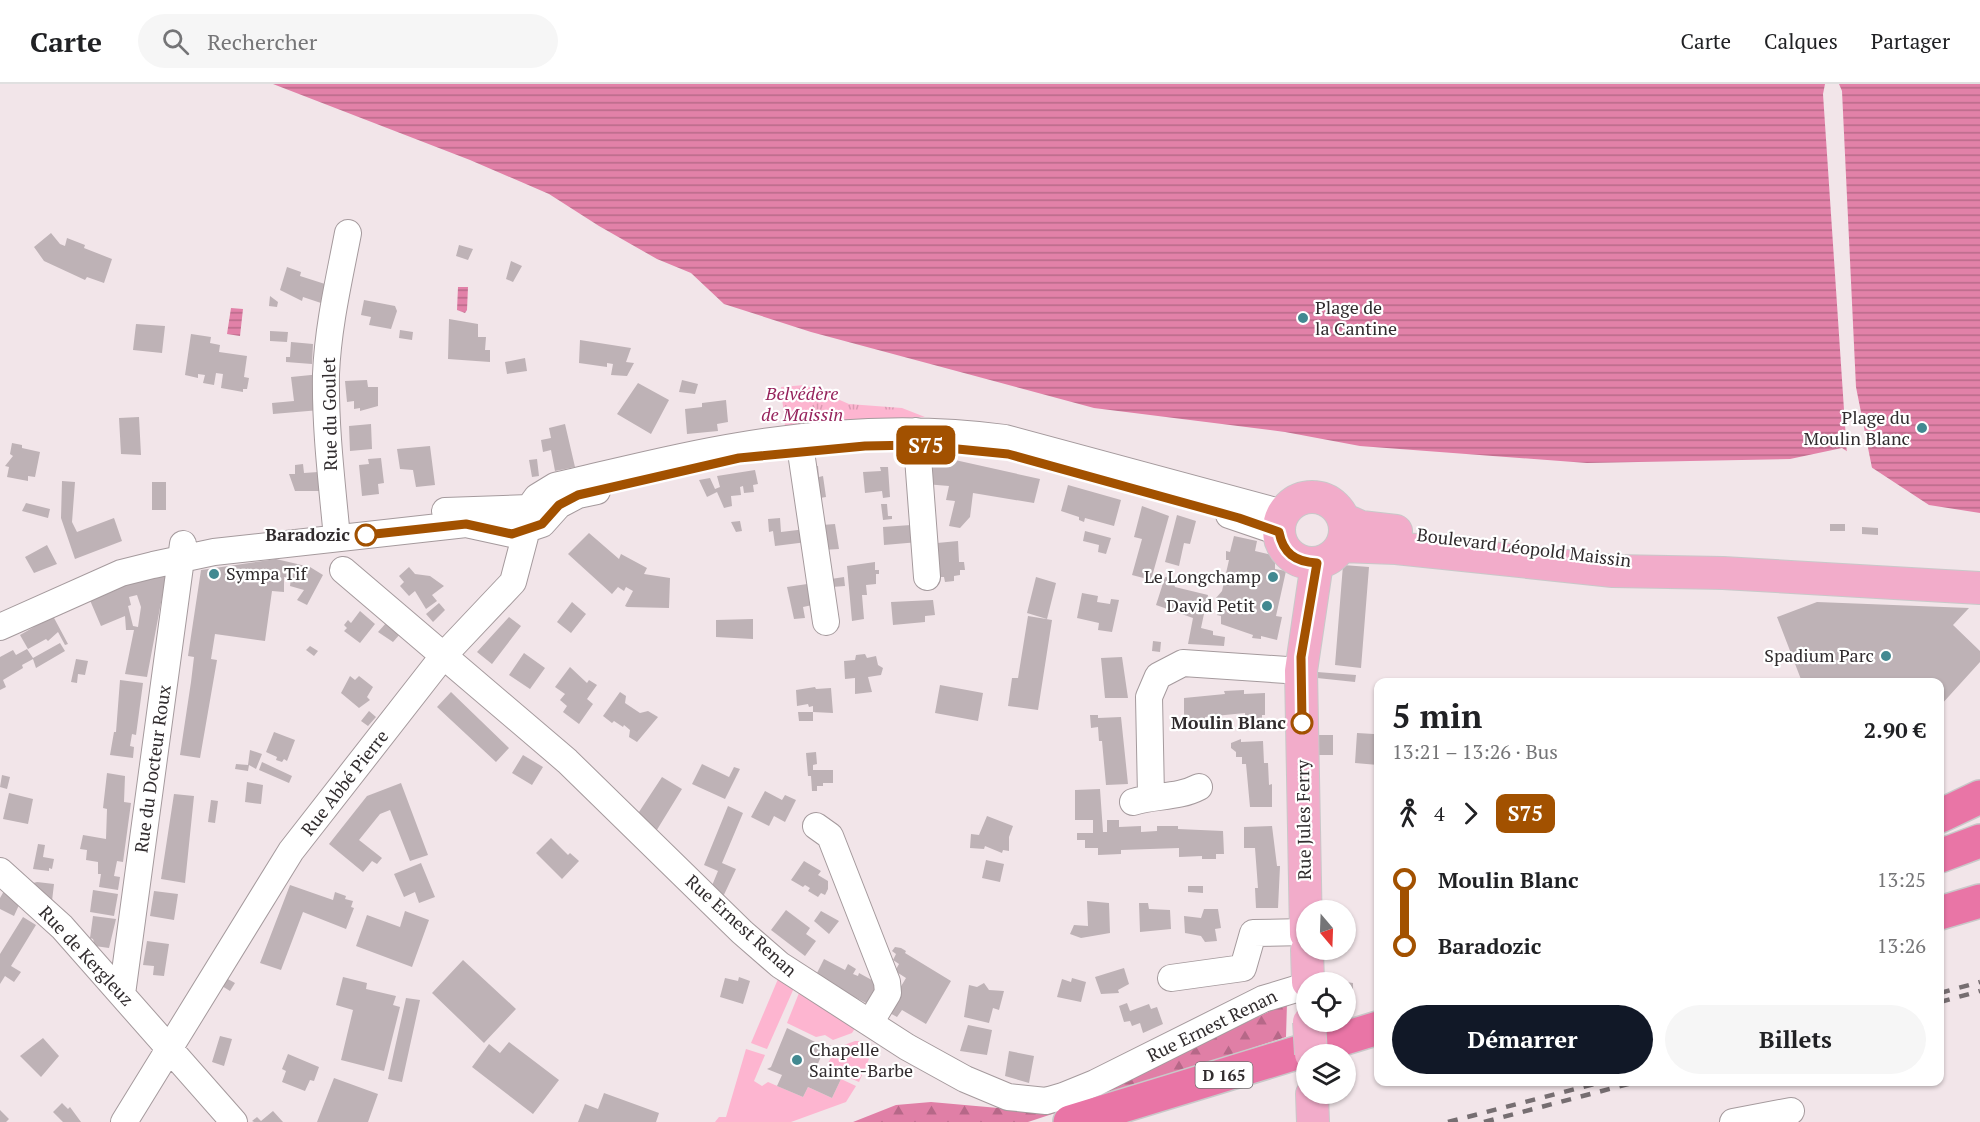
<!DOCTYPE html>
<html lang="fr">
<meta charset="utf-8">
<style>
body{margin:0;font-family:"PT Serif",serif;background:#f6f6f6;color:#202124;height:100vh;display:flex;flex-direction:column;font-size:22px;white-space:nowrap}
*{box-sizing:border-box;margin:0}
p{font-size:20px;color:#757577}
.icon{flex:none;width:33px;height:33px;fill:none;stroke:currentColor;stroke-width:2;stroke-linecap:round;stroke-linejoin:round}
.map{position:relative;flex:1;overflow:hidden}
.drawer{position:absolute;left:1374px;top:594px;width:570px;height:408px;display:flex;flex-direction:column;background:#fff;border-radius:12px;box-shadow:0 2px 4px #0004}
.drawer>*{flex:none}
.badge{padding:0 12px;border-radius:9px;font-size:21px;line-height:39px}
.needle{width:39px;rotate:161deg}
.buttons{position:absolute;left:1296px;top:816px;display:grid;gap:12px}
.buttons a{display:grid;place-items:center;width:60px;height:60px;border-radius:50%;background:#fff;box-shadow:0 2px 4px #0004;font-size:30px}
.map>.badge{position:absolute;translate:-50% -50%;box-shadow:0 0 0 3px #fff}
.legs{display:flex;align-items:center;gap:9px;height:66px;padding:0 18px;font-size:20px}
.legs p{margin-inline-start:auto}
.overview{display:flex;align-items:center;justify-content:space-between;height:102px;padding:0 18px}
h1{font-size:33px;font-weight:800;line-height:45px}
.cta{display:flex;gap:12px;margin-top:auto;padding:12px 18px}
.cta a{flex:1;height:69px;border-radius:36px;background:#111827;color:#fff;font-size:24px;font-weight:800;line-height:69px;text-align:center}
.cta a+a{background:#f6f6f6;color:#202124}
ul{padding:0 18px;list-style:none}
li{display:flex;align-items:center;gap:21px;height:66px;font-size:22px}
li i{display:grid;place-items:center;width:9px;height:100%;margin:0 8px;background:currentColor}
li i::after{content:'';width:15px;height:15px;margin:-8px;border:4px solid;border-radius:50%;background:#fff}
li p{margin-inline-start:auto}
li:first-child i{background:linear-gradient(#0000 50%,currentColor 0)}
li:last-child i{background:linear-gradient(currentColor 50%,#0000 0)}
header{display:flex;align-items:center;gap:36px;box-sizing:border-box;height:84px;padding:0 30px;background:#fff;border-bottom:2px solid #e0e0e0}
header strong{font-size:28px}
nav{display:flex;gap:33px;margin-inline-start:auto;font-size:21px}
.search{width:420px;height:54px;background:#f6f6f6;display:flex;align-items:center;gap:15px;box-sizing:border-box;padding:0 21px;border-radius:33px;color:#757577;font-size:22px}
.map>svg:first-child{display:block}
.green{fill:#fdb5d0}
.forest{fill:url(#forest-firs)}
.park{fill:url(#park-tufts)}
.water{fill:url(#water-rules)}
.pier{fill:#f2e5e9}
.building{fill:#beb2b6;fill-rule:evenodd}
.lines{fill:none;stroke-linecap:round;stroke-linejoin:round}
.minor-casing{stroke:#a59a9d;stroke-width:28}
.major-casing{stroke:#c9c8c9;stroke-width:34}
.highway-casing{stroke:#c9c8c9;stroke-width:36}
.minor{stroke:#fff;stroke-width:26}
.major{stroke:#f2acca;stroke-width:32}
.highway{stroke:#e975a6;stroke-width:33}
.rail{stroke:#766e71;stroke-width:4.5;stroke-dasharray:10 10;stroke-linecap:butt}
.major-bridge-casing{stroke:#c9c8c9;stroke-width:34;stroke-linecap:butt}
.major-bridge{stroke:#f2acca;stroke-width:32}
.line-1-casing{stroke:#fff;stroke-width:14}
.line-1{stroke:#a25100;stroke-width:9}
.poi-dot{fill:#428991;stroke:#fff;stroke-width:2}
.stop-1-dot{fill:#fff;stroke:#a25100;stroke-width:3}
.labels{text-anchor:middle;stroke-width:4.5;stroke-linejoin:round;paint-order:stroke}
.shield{fill:#fff;stroke:#6f6b6d;stroke-width:1.5}
.shield-label{font-size:16px;font-weight:bold;fill:#312c2e}
.poi-label{font-size:18px;fill:#312c2e;stroke:#fff;text-anchor:end}
.park-label{font-size:18px;font-style:italic;fill:#96235c;stroke:#fff}
.street-label{font-size:18px;fill:#312c2e;stroke:#fff}
.stop-label{font-size:18px;font-weight:bold;fill:#312c2e;stroke:#fff;text-anchor:end}
</style>
<header>
<strong>Carte</strong>
<div class="search"><svg class="icon" aria-label="search" viewBox="0 0 24 24"><circle cx="10" cy="10" r="6"/><path d="M15 15l6 6"/></svg>Rechercher</div>
<nav><a>Carte</a><a>Calques</a><a>Partager</a></nav>
</header>
<div class="map">
<svg width="1980" height="1038" viewBox="0 0 1980 1038">
<defs>
<pattern id="forest-firs" width="22" height="20" patternUnits="userSpaceOnUse" patternTransform="scale(1.5)"><rect width="22" height="20" fill="#e07fa6"/><path d="M5 1l3.5 6h-7zM16 11l3.5 6h-7z" fill="#b66888"/></pattern>
<pattern id="park-tufts" width="24" height="20" patternUnits="userSpaceOnUse" patternTransform="scale(1.5)"><rect width="24" height="20" fill="#fdb5d0"/><path d="M3 7l-1-3M5 7V3M7 7l1-3M15 17l-1-3M17 17v-4M19 17l1-3" fill="none" stroke="#d99cb3"/></pattern>
<pattern id="water-rules" width="6" height="5" patternUnits="userSpaceOnUse" patternTransform="scale(1.5)"><rect width="6" height="5" fill="#e281a8"/><path d="M0 2.5h6" fill="none" stroke="#b86a89"/></pattern>
</defs>
<rect width="100%" height="100%" fill="#f2e5e9"/>
<path class="green" d="M778,895L794,904L767,965L751,959Z
M799,909L857,941L852,949L833,956L825,951L816,953L787,939Z
M855,957H863L869,975L859,998L829,985L827,981L836,964Z
M746,965L765,971L754,997L762,1002L768,998L803,1013L808,1003L832,1014L841,995L856,1002L846,1018L791,1038H715L719,1033H726Z"/>
<path class="forest" d="M1287,919L1286,953L1028,1038H853L896,1021L931,1018L1033,1027L1094,1011Z"/>
<path class="park" d="M805,301L849,320L902,324L925,333L785,342L781,303Z"/>
<path class="water" d="M273,0H1980V429L1929,421L1842,364L1790,375L1587,379L1360,362L1285,348L1094,324L811,248L724,220L691,189L657,175L599,142L549,110L470,76Z
M458,203H468L467,226L465,229L457,226Z
M231,224L243,225L240,252L227,250Z"/>
<path class="pier" d="M1825,0H1839L1842,7L1856,303L1873,389L1847,371L1823,10Z"/>
<path class="building" d="M51,149L60,160L65,162L67,154L85,161L84,164L112,175L104,199L87,193L85,196L44,177L34,163Z
M459,161L473,165L468,176L456,172Z
M511,177L522,182L513,198L506,195Z
M287,183L301,188L300,192L325,200L321,219L303,213L302,217L280,206Z
M270,212L278,218L277,223L269,222Z
M364,216L395,222L397,227L391,245L369,241L371,233L361,231Z
M449,235L478,240V253H486L485,266H490V278L448,275Z
M136,240L165,242L162,269L133,266Z
M400,246L413,248L412,256L399,254Z
M270,247L288,248L287,258L270,257Z
M191,250L211,253L210,259L220,261L219,268L247,272L244,293L249,294L247,305H243V308L221,304L223,290L216,289L214,301L203,299L205,291L198,290V294L185,291Z
M580,256L631,264L626,278L634,279L627,292L611,291L613,280L607,279V283L579,279Z
M291,258L313,260L312,280L286,278V273H290Z
M525,274L527,287L507,290L505,278Z
M321,290L320,326L273,330L272,319L294,317L291,293Z
M367,296L368,303H378V322L360,327V324L354,325V317L347,318L345,297Z
M682,296L698,300L695,310L679,308Z
M638,299L669,316L651,350L617,330Z
M726,316L728,338L717,340L718,347L687,350L685,325L702,323V319Z
M139,333L141,371L121,370L119,334Z
M371,340L372,365L350,367L349,342Z
M565,340L575,383L555,387L551,366L543,368L541,356L551,354L549,344Z
M12,359L22,361V364L40,368L35,393L28,392V397L7,393L9,383L5,382L13,372L10,370Z
M430,362L435,401L416,403L413,386L400,385L397,365Z
M381,374L384,399L378,400L379,410L362,412L359,381L369,380L368,375Z
M926,374L955,376L1040,395L1034,419L973,409L970,433L960,444L949,442L955,417L946,416L949,402L925,400Z
M537,375L539,392L532,393L529,376Z
M303,380L304,389L318,388L320,407H295L289,390H295V381Z
M809,382H818L819,393L823,392L826,413L814,415Z
M880,383H888L890,413L883,414L882,407L865,409L863,388L881,387Z
M755,386L758,400L753,401L754,408L744,409L743,402L740,403L741,411L731,412L732,422L724,424L717,408L707,413L699,396L710,394L715,405L720,403L717,392Z
M62,397L75,398L72,438L77,448L114,434L122,457L75,475L61,434Z
M152,398H166V426H152Z
M1068,401L1121,416L1114,442L1085,434L1084,438L1079,436V433L1061,427Z
M26,419L50,425L48,434L22,427Z
M881,420H887L888,432H892V435L883,436Z
M1142,422L1169,432L1151,496L1132,491L1142,455L1134,453Z
M1177,431L1196,437L1190,460L1184,459L1179,482L1165,478Z
M780,434L781,448L806,445L807,458L775,462L773,447L769,448L768,435Z
M740,437L742,447L736,448L731,438Z
M835,440L839,465L822,466V441Z
M1830,440H1845V447H1830Z
M911,441L919,458L884,461L883,443Z
M1862,443L1878,444V451L1862,450Z
M1085,447L1111,454L1106,470L1098,468L1099,461L1083,457Z
M589,449L619,475L621,470L647,484L644,490L670,494L669,524L627,523L625,522L633,507L626,503L624,507L618,503L612,510L568,470Z
M1234,452L1257,457L1255,467L1272,471L1275,475V485L1286,487L1276,532L1282,533L1277,556L1261,552V555L1252,554L1253,551L1221,540V532L1217,531L1220,514H1216L1222,507L1229,476H1226V467L1230,468Z
M958,457L959,478H964L965,486H960V491L954,492V497L945,498L944,493H940L937,459Z
M47,461L57,480L34,489L25,473Z
M276,475L310,483L323,491L307,521L297,516L304,506L290,502L291,494L284,493V508L272,507L265,557L215,550L211,575L217,576L200,674L180,671L191,598L194,573L188,572L201,486Z
M875,478V486H879V490H876V500L866,501L867,511H862L864,535L852,537L847,482Z
M1343,481L1369,483L1361,584L1335,581Z
M409,483L415,490L430,492L444,502L432,511L437,517L426,525L415,507L409,512L400,502L404,498L399,492Z
M162,489L166,492L147,593L125,590L134,546H126L125,532L101,542L89,514L114,503ZM137,511L141,523L138,543L133,542L128,522L131,521L129,513Z
M844,493L845,502L832,503L831,495Z
M1036,493L1056,499L1047,535L1027,529Z
M1165,493L1172,494L1175,503L1208,511L1201,544L1213,547V551L1225,553L1224,562L1188,560L1193,534L1156,521Z
M814,499L817,520L803,523L805,534L794,535L787,503Z
M1082,509L1098,512L1097,518L1110,520L1111,515L1119,516L1112,548L1098,546L1099,539L1077,534Z
M933,516L935,531L925,532V538L893,541L891,518Z
M572,518L586,530L571,549L557,538Z
M1817,518L1969,524L1953,541L1980,567V578L1940,622V598H1802L1777,533Z
M439,519L445,526L433,538L426,530Z
M360,527L375,540L360,559L344,547L347,544L344,541L348,536L351,539Z
M53,532L68,560L65,561L58,548L48,557L46,555L28,565L20,551Z
M1028,532L1052,536L1038,626L1008,622L1012,594H1018Z
M509,533L521,542L492,580L477,568Z
M753,535V555L716,553V536Z
M387,538L401,549L393,558L378,548Z
M1153,557L1161,558L1160,568L1152,567Z
M60,559L65,567L36,584L33,575L22,581L23,584L3,596L6,603L0,606V573L13,566L16,571L27,565L33,574Z
M310,562L318,567L314,572L306,566Z
M524,569L545,584L530,605L509,591Z
M865,570L867,574L876,572L878,581L883,584L881,591L868,593L872,608L855,610V594L845,595L844,577L855,576L856,571Z
M1122,573L1128,614H1105L1101,574Z
M76,575L88,577L85,591L78,590L77,599L71,598Z
M570,583L587,599L589,596L597,601L587,615L593,620L579,640L563,628L567,622L560,616L565,610L555,603Z
M1317,588L1356,591L1355,598L1317,594Z
M350,592L355,596L359,592L373,603L367,613L370,616L359,624L341,609Z
M120,596L143,599L136,651L132,650L130,662L134,663L133,674L110,671L114,648H116Z
M940,601L983,609L978,637L935,629Z
M815,603L816,605L831,604L833,629L813,628V622L809,623L808,620L797,622L796,606Z
M1244,606V610L1265,609V631H1262V638L1245,639V629L1205,633V643H1195V636H1184V614L1225,610L1224,607Z
M451,608L509,664L496,678L437,623Z
M620,608L626,612L625,619L640,629L648,627L658,633L637,658L629,653L630,646L624,641L623,643L614,637L612,639L603,632Z
M369,627L376,633L368,642L361,637Z
M798,628H813V637H799Z
M1090,631H1098V634L1121,633L1128,700L1106,701L1102,657H1099L1098,643L1091,644Z
M1374,642H1378V681L1355,679L1357,649L1374,650Z
M274,648L295,656L287,677L284,675L282,678L276,676L277,673L266,668Z
M1318,651H1333V671H1319Z
M1241,655V658L1263,657L1264,679H1268L1269,701L1272,700V723H1250L1246,680H1242V673H1236V668L1231,664V659Z
M250,666L262,670L256,685L249,681L248,687L235,685L236,680L248,681Z
M816,668L817,680L813,681V686H833V699H823V702H817V707H812L811,692H808L806,669Z
M523,671L543,683L532,701L512,689Z
M262,678L292,692L289,699L259,686Z
M702,680L729,693L734,683L740,685L725,715L692,700Z
M107,689L125,692L124,718L131,719L123,778L117,777L114,792L120,793L118,806L99,803L101,790H98V778L86,776L87,766L80,765L83,751L106,755L107,725L103,724Z
M2,691L10,693L7,705L0,703Z
M662,693L682,705L655,749L637,731Z
M247,698L263,701L261,720L245,718Z
M401,699L428,771L410,777L390,726L380,730L359,756L382,774L377,780L372,777L363,788L329,760L367,712Z
M1100,705L1103,748H1107V736H1119V743L1141,742V748L1157,747V742H1178V745L1223,747L1224,770H1216V775H1202V772L1179,773V764L1121,766V770L1098,771V764H1085V756H1077V749H1093V736H1075V706Z
M765,707L782,716L785,711L796,716L785,738L774,732L769,742L751,733Z
M9,709L33,715L28,740L3,735Z
M174,710L194,712L185,799L161,795Z
M211,716L218,717L215,739L208,738Z
M728,722L743,729L722,779L736,785L722,815L711,804L718,787L704,781Z
M987,732L1013,742L1009,753V767L1003,766L1002,769L985,762L984,765L970,764L971,750L979,751Z
M1272,742L1277,782H1280L1278,824H1256L1255,804H1258L1255,764H1244V743Z
M551,754L568,771L570,769L579,777L562,795L536,769Z
M38,760L45,761L43,773L54,775L52,785L49,784V787L33,785Z
M986,776L1004,780L1000,798L982,794Z
M804,777L821,787L818,791L828,797V805L825,811L821,809L818,813L808,807L810,804L805,801L803,803L791,796Z
M421,779L435,813L419,819L415,808L404,813L394,790Z
M37,798L54,800L52,817L33,799Z
M290,801L333,816L335,808L346,812L345,815L353,817L351,823L354,824L346,845L303,828L281,886L260,879Z
M1188,802H1203V809L1188,808Z
M93,806L118,810L114,832L90,828Z
M4,807L19,821L14,832L0,825V814Z
M154,807L178,810L174,836L150,832Z
M1087,817L1109,819L1110,849L1081,854L1070,850L1074,841L1088,842Z
M1139,819H1148L1149,825L1170,826L1171,845L1140,848Z
M1204,825H1218L1221,844L1215,845L1217,857L1205,858L1201,852L1185,849L1184,832L1201,834Z
M786,826L810,844L806,850L816,857L805,872L771,846Z
M405,827L429,836L412,883L356,862L367,831L400,843Z
M821,827L839,837L829,850L814,837Z
M93,832L116,835L109,864L95,862L93,855L90,854Z
M23,833L36,841L11,882L21,888L14,898L5,892L0,900V870Z
M147,857L169,860L164,892L153,891L154,882L143,881Z
M895,863L901,864L906,867L905,869L951,897L926,940L902,926L897,933L888,928V924L906,894L895,887L899,880L893,876L896,870L892,867Z
M824,875L845,886L848,880L856,885L853,890L858,892L859,889L879,900L870,921L815,893Z
M463,876L516,925L484,959L432,909Z
M1124,884L1129,900L1118,906L1119,909L1101,910L1095,893Z
M343,893L367,899L366,905L396,912L393,921L400,923L384,987L341,976L353,926L336,921Z
M739,893L750,897L743,920L720,913L725,894L738,897Z
M226,894L235,899L230,907L222,902Z
M1072,894L1086,898L1081,918L1057,913L1062,895L1071,898Z
M1346,898L1353,899V907H1346Z
M984,899L989,906L1004,907L999,926L993,924L989,939L964,933L969,901L977,903Z
M406,914L420,916L402,998L388,995Z
M1127,919L1130,927L1149,920L1151,925L1157,923L1163,940L1143,949L1140,939L1132,942L1130,937L1124,938L1119,922Z
M968,941L992,946L987,971L960,967Z
M787,944L821,961H831L823,968L816,984L841,995L832,1014L808,1003L803,1013L777,1002L782,991L767,985L771,983Z
M220,952L232,955L224,982L212,978Z
M43,954L59,972L41,993L20,972Z
M509,958L559,996L533,1030L472,983L489,960L500,969Z
M1009,967L1034,972L1029,999L1005,992Z
M288,970L319,983L314,997L310,996L305,1007L282,998L286,987L282,985Z
M334,994L378,1010L368,1038H317Z
M604,1009L659,1029L656,1038H578L585,1020L598,1025Z
M62,1019L68,1025L70,1023L81,1038H63L53,1028Z
M0,1026L9,1035L6,1038H0Z
M273,1027L283,1038H254L252,1037L257,1033L261,1037Z"/>
<g class="lines">
<defs>
<path id="minor" d="M916,347L927,493
M801,368L826,538
M445,427L529,424
M1229,431L1279,448
M337,454C332,400 325,344 326,290C328,242 339,196 348,149
M343,486L567,677L742,848L780,881L907,963L965,995L1008,1013L1046,1017L1063,1012L1095,999L1263,915L1306,902
M0,543L121,489L153,481L214,468L466,440L512,450L542,440L559,421L578,411L597,407
M1151,712L1149,613L1158,592L1183,579L1301,587
M1133,718C1155,711 1178,714 1199,703
M816,742L830,752L887,898L888,909L870,939
M0,787L62,843L234,1038
M1171,894L1243,884L1253,849L1306,848
M122,910L183,460
M124,1038L291,767L444,571L513,498L527,445L529,424L537,413L555,402C616,388 676,372 738,362C825,347 918,342 1005,354L1283,429
M1733,1038L1791,1027"/>
<path id="major" d="M1279 446a33 33 0 1 1 66 0a33 33 0 1 1-66 0Z
M1343,435L1361,443L1396,447
M1341,462L1396,464L1613,487L1723,489L1980,504
M1306,850L1301,587L1317,479
M1307,866L1308,898
M1312,1010L1313,1038"/>
<path id="highway" d="M1940,732L1980,713
M1940,772L1980,757
M1940,829L1980,817
M1070,1038L1378,944"/>
</defs>
<use href="#minor" class="minor-casing"/>
<use href="#major" class="major-casing"/>
<use href="#highway" class="highway-casing"/>
<use href="#minor" class="minor"/>
<use href="#major" class="major"/>
<use href="#highway" class="highway"/>
<path class="rail" d="M1940,909L1980,898
M1940,918L1980,907
M1448,1038L1602,998
M1484,1038L1636,998"/>
<defs>
<path id="major-bridge" d="M1309,938L1311,970"/>
</defs>
<use href="#major-bridge" class="major-bridge-casing"/>
<use href="#major-bridge" class="major-bridge"/>
</g>
<g class="lines">
<defs>
<path id="line-1" d="M366,451L466,440L512,450L542,440L559,421L578,411L739,374L865,362L917,361L1008,370L1239,434L1279,448C1283,469 1295,478 1317,479L1301,573L1302,639"/>
</defs>
<use href="#line-1" class="line-1-casing"/>
<use href="#line-1" class="line-1"/>
</g>
<g class="poi-dot">
<circle cx="1303" cy="234" r="6"/>
<circle cx="1922" cy="344" r="6"/>
<circle cx="214" cy="490" r="6"/>
<circle cx="1273" cy="493" r="6"/>
<circle cx="1267" cy="522" r="6"/>
<circle cx="1886" cy="572" r="6"/>
<circle cx="797" cy="976" r="6"/>
</g>
<g class="stop-1-dot">
<circle cx="366" cy="451" r="10"/>
<circle cx="1302" cy="639" r="10"/>
</g>
<g class="labels">
<rect class="shield" x="1195.5" y="978" width="57" height="26" rx="4.5"/>
<g class="shield-label">
<text x="1224" y="997">D 165</text>
</g>
<g class="poi-label">
<text x="1315" y="230" text-anchor="start">Plage de<tspan x="1315" dy="21">la Cantine</tspan></text>
<text x="1910" y="340">Plage du<tspan x="1910" dy="21">Moulin Blanc</tspan></text>
<text x="226" y="496" text-anchor="start">Sympa Tif</text>
<text x="1261" y="499">Le Longchamp</text>
<text x="1255" y="528">David Petit</text>
<text x="1874" y="578">Spadium Parc</text>
<text x="809" y="972" text-anchor="start">Chapelle<tspan x="809" dy="21">Sainte-Barbe</tspan></text>
</g>
<g class="park-label">
<text x="802" y="316">Belvédère<tspan x="802" dy="21">de Maissin</tspan></text>
</g>
<g class="street-label">
<text transform="translate(330 330) rotate(-91)" y="6">Rue du Goulet</text>
<text transform="translate(1524 464) rotate(7)" y="6">Boulevard Léopold Maissin</text>
<text transform="translate(153 685) rotate(-82)" y="6">Rue du Docteur Roux</text>
<text transform="translate(345 699) rotate(-52)" y="6">Rue Abbé Pierre</text>
<text transform="translate(1304 736) rotate(-91)" y="6">Rue Jules Ferry</text>
<text transform="translate(741 842) rotate(42)" y="6">Rue Ernest Renan</text>
<text transform="translate(86 872) rotate(47)" y="6">Rue de Kergleuz</text>
<text transform="translate(1212 942) rotate(-26)" y="6">Rue Ernest Renan</text>
</g>
<g class="stop-label">
<text x="350" y="457">Baradozic</text>
<text x="1286" y="645">Moulin Blanc</text>
</g>
</g>
</svg>
<div class="buttons">
<a><svg class="needle" viewBox="-14 -14 28 28"><path d="M0-13l5 13h-10z" fill="#e53935"/><path d="M0 13l5-13h-10z" fill="#757577"/></svg></a>
<a><svg class="icon" aria-label="locate" viewBox="0 0 24 24"><circle cx="12" cy="12" r="6"/><path d="M12 2v4M12 18v4M2 12h4M18 12h4"/></svg></a>
<a><svg class="icon" aria-label="layers" viewBox="0 0 24 24"><path d="M12 4l9 5-9 5-9-5zM3 14l9 5 9-5"/></svg></a>
</div>
<b class="badge" style="left:926px;top:361px;background:#a25100;color:#fff">S75</b>
<section class="drawer">
<div class="overview"><div><h1>5 min</h1><p>13:21 – 13:26 · Bus</p></div><b>2.90 €</b></div>
<div class="legs"><svg class="icon" aria-label="walk" viewBox="0 0 24 24"><circle cx="13" cy="4" r="2"/><path d="M13 8l-2 6 4 7M11 14l-3 7M7 12l3-4h3l4 4"/></svg>4<svg class="icon" aria-label="forward" viewBox="0 0 24 24"><path d="M9 5l7 7-7 7"/></svg><b class="badge" style="background:#a25100;color:#fff">S75</b></div>
<ul>
<li><i style="color:#a25100"></i><b>Moulin Blanc</b><p>13:25</p></li>
<li><i style="color:#a25100"></i><b>Baradozic</b><p>13:26</p></li>
</ul>
<div class="cta"><a>Démarrer</a><a>Billets</a></div>
</section>
</div>
